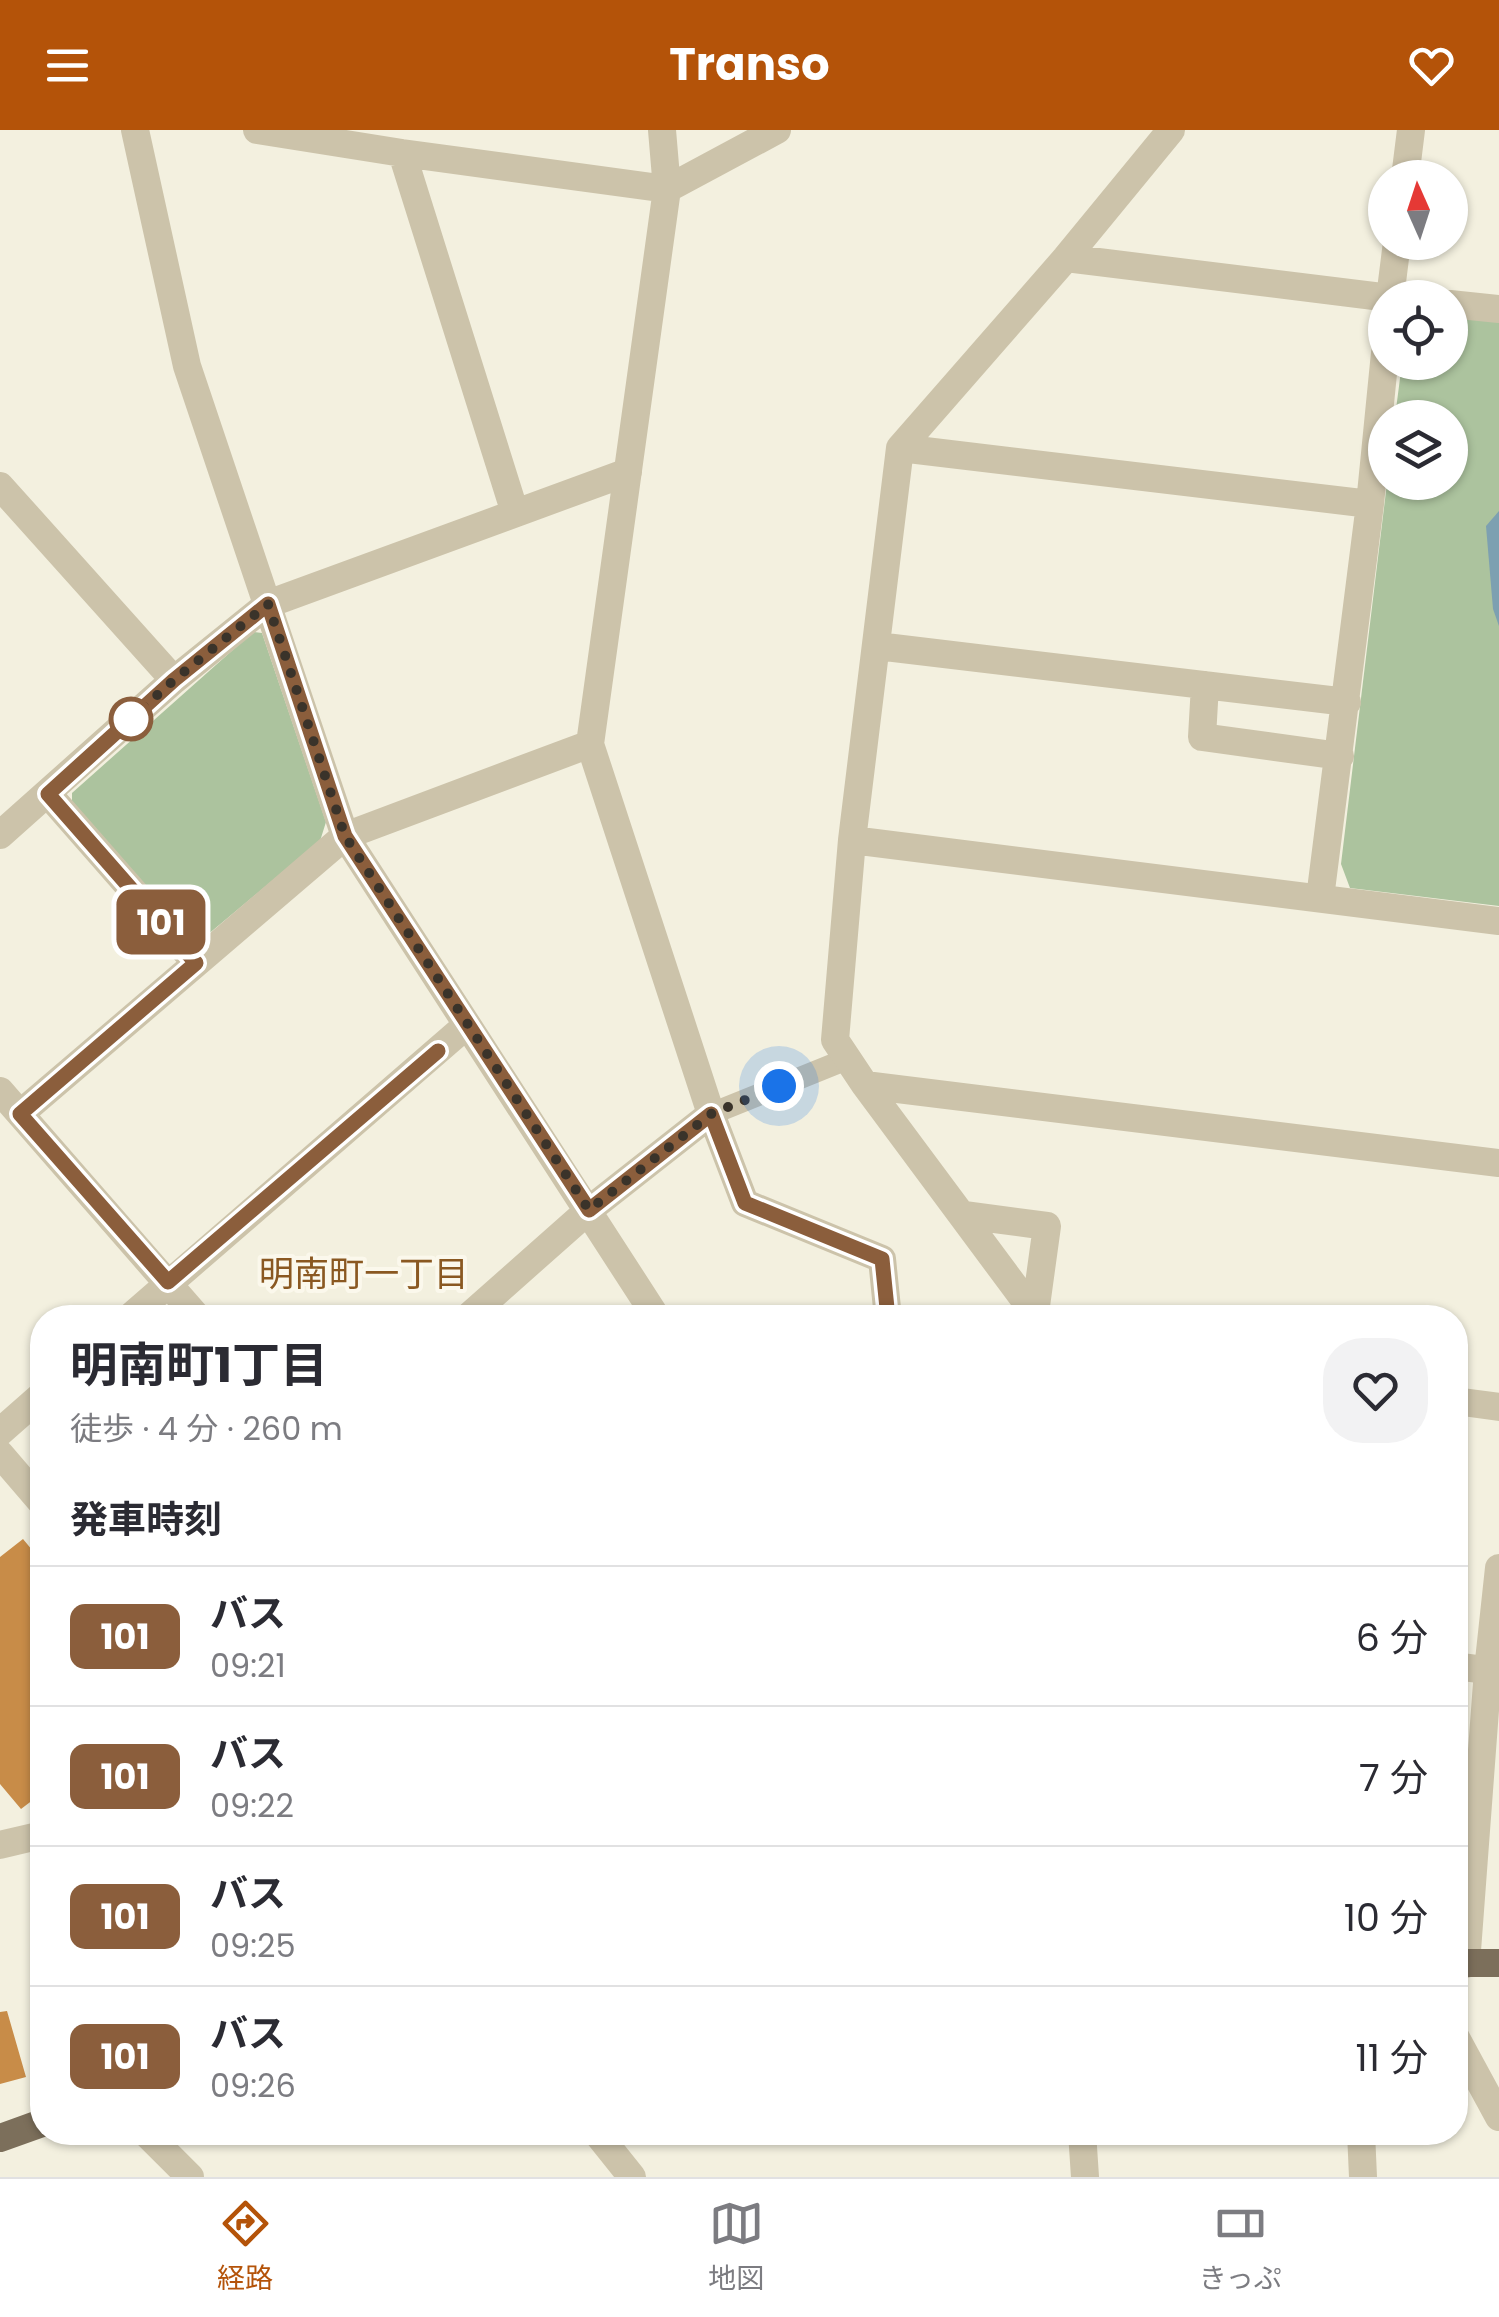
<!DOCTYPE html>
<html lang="ja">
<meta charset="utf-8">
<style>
body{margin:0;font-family:Poppins,"Noto Sans JP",sans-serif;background:#f2f2f3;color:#2b2b33;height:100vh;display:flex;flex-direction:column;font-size:38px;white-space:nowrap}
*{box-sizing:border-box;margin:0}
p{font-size:32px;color:#7c7c81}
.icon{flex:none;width:55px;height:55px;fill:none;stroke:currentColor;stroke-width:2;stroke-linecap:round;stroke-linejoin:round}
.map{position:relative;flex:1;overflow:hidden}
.panel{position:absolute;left:30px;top:1175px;width:1438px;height:840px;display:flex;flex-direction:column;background:#fff;border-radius:40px;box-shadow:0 2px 8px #0004}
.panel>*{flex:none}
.badge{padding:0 20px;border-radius:15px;font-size:35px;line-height:65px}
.needle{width:65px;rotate:357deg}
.tools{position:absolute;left:1368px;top:30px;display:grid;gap:20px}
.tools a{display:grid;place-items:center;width:100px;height:100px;border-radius:50%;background:#fff;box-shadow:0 2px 8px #0004;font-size:50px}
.you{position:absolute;width:50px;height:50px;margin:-25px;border:8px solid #fff;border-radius:50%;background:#1a73e8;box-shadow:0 0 0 15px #1a73e833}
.map>.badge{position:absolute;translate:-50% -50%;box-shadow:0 0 0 5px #fff}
h2{padding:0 40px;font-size:38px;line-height:90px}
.round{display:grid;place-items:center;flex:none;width:105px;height:105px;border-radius:40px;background:#f2f2f3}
.overview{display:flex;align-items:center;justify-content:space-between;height:170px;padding:0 40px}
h1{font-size:48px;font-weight:700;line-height:75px}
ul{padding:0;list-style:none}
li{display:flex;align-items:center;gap:30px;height:140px;padding:0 40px;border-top:2px solid #e1e1e2}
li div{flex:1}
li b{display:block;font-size:38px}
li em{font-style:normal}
li .badge{min-width:110px;font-weight:700;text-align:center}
header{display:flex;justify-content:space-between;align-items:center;height:130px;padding:0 40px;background:#b45309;color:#fff;font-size:45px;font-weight:700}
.menu{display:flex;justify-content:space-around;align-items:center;height:140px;border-top:2px solid #e1e1e2;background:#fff;font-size:28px;color:#7c7c81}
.menu a{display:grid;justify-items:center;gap:5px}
.menu .active{color:#b45309}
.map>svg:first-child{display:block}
.green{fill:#acc39e}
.water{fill:#7da0b1}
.building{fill:#c88c48}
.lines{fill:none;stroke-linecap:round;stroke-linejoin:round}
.pedestrian{stroke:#ccc3aa;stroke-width:22}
.minor{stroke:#ccc3aa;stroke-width:28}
.tertiary{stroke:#ccc3aa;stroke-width:28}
.primary{stroke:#7c6f5b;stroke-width:28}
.line-casing{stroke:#fff;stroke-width:22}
.line{stroke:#8b5e3c;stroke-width:15}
.walk{stroke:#3a332a;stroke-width:10;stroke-dasharray:0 18}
.stop-dot{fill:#fff;stroke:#8b5e3c;stroke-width:5}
.labels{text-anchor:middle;stroke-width:8;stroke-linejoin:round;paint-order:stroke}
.neighbourhood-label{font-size:35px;fill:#8a5821;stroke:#fbf8ec}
</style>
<header><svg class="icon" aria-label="menu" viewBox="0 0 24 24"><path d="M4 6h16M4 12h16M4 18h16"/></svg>Transo<svg class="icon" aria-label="heart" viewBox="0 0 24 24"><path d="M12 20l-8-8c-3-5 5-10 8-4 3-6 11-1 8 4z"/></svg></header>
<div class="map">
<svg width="1499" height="2047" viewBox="0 0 1499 2047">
<rect width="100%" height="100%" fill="#f3f0df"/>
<path class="green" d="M1450,181L1499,187V776L1350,758L1341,734L1387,353L1450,352V288L1395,287L1402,233L1450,232Z
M253,502L262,503L326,692L320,711L200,811H184L72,679V663Z"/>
<path class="water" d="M1499,381V496L1493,479L1486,396Z"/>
<path class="building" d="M23,1409L42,1432V1663L21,1679L0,1654V1427Z
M7,1881L26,1947L0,1954V1882Z"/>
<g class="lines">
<path class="pedestrian" d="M711,984L847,929"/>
<path class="minor" d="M135,0L187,236L345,706L657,1188
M257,0L402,23L667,59L777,0
M402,23L515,383
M1405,48L1411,0
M1066,128L1390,168
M1390,168L1397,112
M1450,174L1499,179
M900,318L1370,374
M0,356L174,550
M877,516L1347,572
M1205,555L1202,607L1340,626
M590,614L711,984L745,1073L882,1129L888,1188
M48,664L196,833
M0,705L174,550L268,474L628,342
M852,710L1499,791
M1320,768L1370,374L1385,223
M865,955L1499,1033
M0,961L198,1188
M20,984L345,706L590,614L667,59L662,0
M964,1085L1047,1096L1035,1183
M129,1188L467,895
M467,1188L589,1080L711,984
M1038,1188L865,955L835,910L852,710L900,318L1066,128L1171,0
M1455,1271L1499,1277
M0,1302L42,1265
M1455,1536L1499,1542
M0,1715L42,1705
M1466,1834L1488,1540L1499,1438
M1455,1906L1499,1987
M145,2002L190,2047
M1082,2002L1085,2047
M1361,2002L1363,2047"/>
<path class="tertiary" d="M0,1324L42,1373
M596,2002L632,2047"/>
<path class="primary" d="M1455,1833H1499
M0,2008L42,1993"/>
</g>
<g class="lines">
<defs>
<path id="line" d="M438,921L168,1152L20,984L196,833L48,664L174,550L268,474L345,706L589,1080L711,984L745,1073L882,1129L888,1188"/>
</defs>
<use href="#line" class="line-casing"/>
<use href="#line" class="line"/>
<path class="walk" d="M131,589L124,595L174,550L268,474L345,706L589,1080L711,984L779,956"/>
</g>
<circle class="stop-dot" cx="131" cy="589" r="20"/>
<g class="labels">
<g class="neighbourhood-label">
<text x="364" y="1156">明南町一丁目</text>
</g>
</g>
</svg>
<div class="tools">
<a><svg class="needle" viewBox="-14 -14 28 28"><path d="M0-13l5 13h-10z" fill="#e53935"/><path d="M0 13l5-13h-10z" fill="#7c7c81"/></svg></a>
<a><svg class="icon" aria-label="locate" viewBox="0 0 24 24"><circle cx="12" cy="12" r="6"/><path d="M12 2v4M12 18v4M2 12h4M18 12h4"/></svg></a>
<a><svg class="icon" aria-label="layers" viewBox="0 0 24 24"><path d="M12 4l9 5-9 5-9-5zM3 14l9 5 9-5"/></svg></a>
</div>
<div class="you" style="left:779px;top:956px"></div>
<b class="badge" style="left:161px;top:792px;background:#8b5e3c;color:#fff">101</b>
<section class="panel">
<div class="overview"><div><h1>明南町1丁目</h1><p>徒歩 · 4 分 · 260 m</p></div><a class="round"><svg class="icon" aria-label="heart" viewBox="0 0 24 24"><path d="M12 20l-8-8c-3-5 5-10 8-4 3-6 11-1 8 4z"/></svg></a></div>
<h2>発車時刻</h2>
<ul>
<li><span class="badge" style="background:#8b5e3c;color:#fff">101</span><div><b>バス</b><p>09:21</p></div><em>6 分</em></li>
<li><span class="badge" style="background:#8b5e3c;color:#fff">101</span><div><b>バス</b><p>09:22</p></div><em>7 分</em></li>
<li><span class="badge" style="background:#8b5e3c;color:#fff">101</span><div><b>バス</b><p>09:25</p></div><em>10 分</em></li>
<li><span class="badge" style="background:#8b5e3c;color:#fff">101</span><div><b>バス</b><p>09:26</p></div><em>11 分</em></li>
</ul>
</section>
</div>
<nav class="menu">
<a class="active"><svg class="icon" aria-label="directions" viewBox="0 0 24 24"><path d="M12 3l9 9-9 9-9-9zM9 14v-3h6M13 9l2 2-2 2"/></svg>経路</a>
<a><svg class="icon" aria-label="map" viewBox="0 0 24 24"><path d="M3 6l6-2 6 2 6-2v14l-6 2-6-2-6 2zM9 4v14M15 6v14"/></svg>地図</a>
<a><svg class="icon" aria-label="tickets" viewBox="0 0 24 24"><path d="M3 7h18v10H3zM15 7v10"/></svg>きっぷ</a>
</nav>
